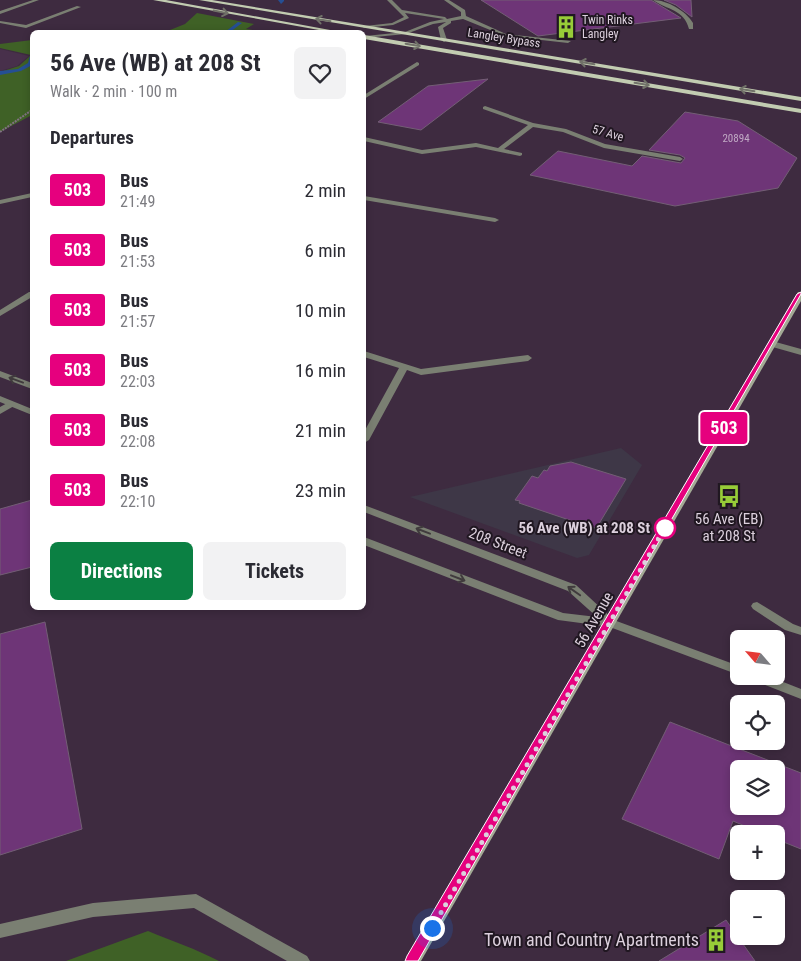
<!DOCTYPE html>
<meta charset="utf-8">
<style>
body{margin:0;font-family:"Roboto Condensed",sans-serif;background:#f2f2f3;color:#2b2b33;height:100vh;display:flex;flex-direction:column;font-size:19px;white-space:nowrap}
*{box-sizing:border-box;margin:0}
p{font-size:16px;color:#7c7c81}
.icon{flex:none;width:28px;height:28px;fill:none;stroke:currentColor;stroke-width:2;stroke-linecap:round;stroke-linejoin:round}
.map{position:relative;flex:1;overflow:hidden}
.panel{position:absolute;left:30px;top:30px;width:336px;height:580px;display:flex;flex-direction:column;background:#fff;border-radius:8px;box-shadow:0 2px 8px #0003}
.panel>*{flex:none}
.badge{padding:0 10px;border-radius:4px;font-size:18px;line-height:32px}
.needle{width:32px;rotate:298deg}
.controls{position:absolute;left:730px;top:630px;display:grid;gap:10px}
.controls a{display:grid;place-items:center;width:55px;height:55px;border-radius:8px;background:#fff;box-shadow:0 2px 8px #0003;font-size:25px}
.you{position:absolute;width:25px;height:25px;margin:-12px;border:4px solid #fff;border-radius:50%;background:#1a73e8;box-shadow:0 0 0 8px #1a73e833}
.map>.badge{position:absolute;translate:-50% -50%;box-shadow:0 0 0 2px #fff}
h2{padding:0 20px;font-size:19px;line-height:45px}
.round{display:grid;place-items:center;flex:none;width:52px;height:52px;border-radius:8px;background:#f2f2f3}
.overview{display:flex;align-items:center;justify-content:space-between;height:85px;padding:0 20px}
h1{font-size:24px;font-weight:700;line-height:38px}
.cta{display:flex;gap:10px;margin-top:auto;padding:10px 20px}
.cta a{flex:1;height:58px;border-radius:8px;background:#0b8043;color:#fff;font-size:20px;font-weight:700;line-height:58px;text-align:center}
.cta a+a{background:#f2f2f3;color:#2b2b33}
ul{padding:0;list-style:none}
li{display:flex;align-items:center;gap:15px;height:60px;padding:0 20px}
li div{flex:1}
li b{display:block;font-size:19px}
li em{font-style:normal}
li .badge{min-width:55px;font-weight:700;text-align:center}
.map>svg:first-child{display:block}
.commercial{fill:#3e3747}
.built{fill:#48304b}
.green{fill:#3f6126}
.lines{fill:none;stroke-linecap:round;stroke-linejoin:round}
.stream{fill:#254f94;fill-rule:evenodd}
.building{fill:#6e3577;stroke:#735e75;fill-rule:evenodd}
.path{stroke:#827283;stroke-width:2;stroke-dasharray:2 1;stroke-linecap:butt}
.service{fill:#7a7f72;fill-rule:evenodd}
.minor{fill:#7a7f72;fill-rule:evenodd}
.tertiary{fill:#7a7f72;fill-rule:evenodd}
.secondary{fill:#a3aa95;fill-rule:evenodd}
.primary{fill:#c2ccb1;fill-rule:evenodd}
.oneway{stroke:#717269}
.oneway2{stroke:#403b3d}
.line{fill:#e6007e;stroke:#fff}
.walk{stroke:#dcd0dd;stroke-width:5;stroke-dasharray:0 9}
.stop-dot{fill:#fff;stroke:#e6007e;stroke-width:2.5}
.labels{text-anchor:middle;stroke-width:4;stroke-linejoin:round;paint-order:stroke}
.far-number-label{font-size:11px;fill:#c0a9c4}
.far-poi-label{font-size:12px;fill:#dcd0dd;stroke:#201721;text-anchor:start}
.far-street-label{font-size:12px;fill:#dcd0dd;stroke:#201721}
.poi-label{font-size:15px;fill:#dcd0dd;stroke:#201721}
.stop-label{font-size:15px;font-weight:bold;fill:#dcd0dd;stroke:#201721;text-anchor:end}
.street-label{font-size:15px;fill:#dcd0dd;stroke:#201721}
.near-poi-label{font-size:18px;fill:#dcd0dd;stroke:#201721;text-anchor:end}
</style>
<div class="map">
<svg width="801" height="961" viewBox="0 0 801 961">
<rect width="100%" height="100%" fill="#3e2b40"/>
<path class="commercial" d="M621,448L642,465L589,555L577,558L410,497Z"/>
<path class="built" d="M0,49L29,56L17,66L0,71Z"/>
<path class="green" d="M197,13L254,24L246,29L266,32H165L185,24Z
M32,40V115L0,132V72L19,66L31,55L0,48V44Z
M148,931C172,941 196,949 219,961H66Z"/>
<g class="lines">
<path class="stream" d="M278,0H284V1L281,4Z
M238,22L242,23L230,32H225Z
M30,56H32V65L21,71L0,75V71L18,69L28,63Z"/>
</g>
<path class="building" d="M481,0H651L681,18L538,36Z
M664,0H691L692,17L676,5Z
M488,79L421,130L378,122L428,86Z
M685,112L738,121L797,158L778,188L675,206L530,175L558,151L632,166L642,156L681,163L685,158L680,155L649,150Z
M571,462L626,479L597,527L593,528L519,503L520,501L515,500L532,476L538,478L544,470L547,471L550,466Z
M32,500V567L0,575V509Z
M45,622L82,829L0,855V634Z
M670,722L801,773V849L776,839V834H764L733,821L719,859L622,819ZM739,769H776V806H739Z
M726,920L755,961H659Z"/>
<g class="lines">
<path class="path" d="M0,132L32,110"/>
<path class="service" d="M33,0H39L0,14V11Z
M387,0H392L402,10L445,17L447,19L461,16V12L444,0H449L465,10L466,16L506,34L571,41L568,43L505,36L463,19L451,21V23L443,28L447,40L444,42L441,40L438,27L446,22L433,24L406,34L364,38L365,36L405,32L430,22L444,19L405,13L409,18L393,25L363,28L365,26L392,23L404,17Z
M653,0C667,0 686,11 693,23V29H689C684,9 667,10 653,0Z
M77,6L81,7L26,28L0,23V21L26,25Z
M417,62L419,63V65L364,99V95Z
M485,106L533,123L566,129L605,144L680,157L683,159L680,161L604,148L563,132L533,127L504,149L522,153V155L520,156L476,147L422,154L364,141V137L422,150L476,143L498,148L528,125L483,109V107Z
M32,193V197L0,204V200Z
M364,196L495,218L499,220L495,222L364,200Z
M772,341L801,349V355L769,346V342Z
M364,351L421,369L528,355L532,358L528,361L421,375L407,370L369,440L364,443V432L399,368L364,357Z
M11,401L16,404L14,406L0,414V407Z
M757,602L793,624L801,627V635L785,630L753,609L751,606L753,603Z"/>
<path class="minor" d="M29,292H32V297L0,316V310Z
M0,371L32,383V389L0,377Z
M0,396L32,409V415L0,402Z
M364,505L576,585L617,623L615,626L611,627L558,620L364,545V537L563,613L597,617L568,591L364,512Z
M196,894L307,956L310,961H287L194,908L93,917L0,938V924L93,903Z"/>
<path class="tertiary" d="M611,619L739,666V675L607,626L605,623L607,620Z
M748,676H768L801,689V699L750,679Z"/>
<path class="secondary" d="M798,292H801V301L421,961H405Z"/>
<path class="primary" d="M153,0H166L341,32H330Z
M199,0H212L801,97V101Z
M364,35L801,109V113L364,39Z"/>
</g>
<defs><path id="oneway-shaft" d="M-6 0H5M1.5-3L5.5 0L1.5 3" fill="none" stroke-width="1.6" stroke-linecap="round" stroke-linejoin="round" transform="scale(1.25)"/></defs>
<g class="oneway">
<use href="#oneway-shaft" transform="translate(221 12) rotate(11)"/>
<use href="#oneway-shaft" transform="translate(323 20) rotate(-171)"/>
<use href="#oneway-shaft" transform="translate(413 45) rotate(10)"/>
<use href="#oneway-shaft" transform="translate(587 63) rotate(-171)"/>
<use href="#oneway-shaft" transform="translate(642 84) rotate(9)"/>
<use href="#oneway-shaft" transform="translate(747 90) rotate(-171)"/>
</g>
<g class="oneway2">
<use href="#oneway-shaft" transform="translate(16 380) rotate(-160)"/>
<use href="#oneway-shaft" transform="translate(423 531) rotate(-159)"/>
<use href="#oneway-shaft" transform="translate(458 578) rotate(21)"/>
<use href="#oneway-shaft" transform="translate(574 591) rotate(-145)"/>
</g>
<path class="line" d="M801,292V294L418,961H405L407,956L797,294Z"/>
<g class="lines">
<path class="walk" d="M432,928L666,526L665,528"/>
</g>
<defs>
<symbol id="building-bare" viewBox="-9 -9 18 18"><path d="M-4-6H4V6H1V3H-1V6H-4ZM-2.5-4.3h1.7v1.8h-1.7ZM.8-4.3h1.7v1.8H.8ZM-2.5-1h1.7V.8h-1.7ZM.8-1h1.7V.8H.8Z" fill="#97cc38" stroke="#201721" stroke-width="2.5" paint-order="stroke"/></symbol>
<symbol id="bus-bare" viewBox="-9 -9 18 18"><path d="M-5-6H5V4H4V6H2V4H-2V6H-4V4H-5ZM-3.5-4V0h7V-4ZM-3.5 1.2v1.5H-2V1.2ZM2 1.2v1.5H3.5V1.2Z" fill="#97cc38" stroke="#201721" stroke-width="2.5" paint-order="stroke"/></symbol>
</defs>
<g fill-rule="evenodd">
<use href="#building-bare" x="550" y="11" width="32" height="32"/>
<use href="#bus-bare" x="713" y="480" width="32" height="32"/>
<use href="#building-bare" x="700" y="924" width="32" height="32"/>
</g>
<circle class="stop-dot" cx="665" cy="528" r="10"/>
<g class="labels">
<g class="far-number-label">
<text x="736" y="142">20894</text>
</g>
<g class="far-poi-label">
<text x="582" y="24">Twin Rinks<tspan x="582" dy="14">Langley</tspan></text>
</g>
<g class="far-street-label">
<text transform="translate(504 38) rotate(9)" y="4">Langley Bypass</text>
<text transform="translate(608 133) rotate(16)" y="4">57 Ave</text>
</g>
<g class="poi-label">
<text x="729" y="524">56 Ave (EB)<tspan x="729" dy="17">at 208 St</tspan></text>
</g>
<g class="stop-label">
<text x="650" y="533">56 Ave (WB) at 208 St</text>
</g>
<g class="street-label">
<text transform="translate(498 543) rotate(21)" y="5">208 Street</text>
<text transform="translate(594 620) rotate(-60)" y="5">56 Avenue</text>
</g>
<g class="near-poi-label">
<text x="699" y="946">Town and Country Apartments</text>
</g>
</g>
</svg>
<div class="controls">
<a><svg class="needle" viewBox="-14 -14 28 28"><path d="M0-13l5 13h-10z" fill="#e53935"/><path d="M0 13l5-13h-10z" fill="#7c7c81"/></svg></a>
<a><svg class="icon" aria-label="locate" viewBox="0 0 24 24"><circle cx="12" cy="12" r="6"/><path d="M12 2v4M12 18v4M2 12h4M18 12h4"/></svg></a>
<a><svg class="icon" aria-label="layers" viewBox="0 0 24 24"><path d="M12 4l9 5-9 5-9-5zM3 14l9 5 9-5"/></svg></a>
<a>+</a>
<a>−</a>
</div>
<div class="you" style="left:432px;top:928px"></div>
<b class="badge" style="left:724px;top:428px;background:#e6007e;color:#fff">503</b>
<section class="panel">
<div class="overview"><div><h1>56 Ave (WB) at 208 St</h1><p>Walk · 2 min · 100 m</p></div><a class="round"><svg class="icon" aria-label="heart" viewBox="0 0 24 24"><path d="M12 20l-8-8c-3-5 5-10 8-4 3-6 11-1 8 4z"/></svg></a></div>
<h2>Departures</h2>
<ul>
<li><span class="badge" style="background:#e6007e;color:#fff">503</span><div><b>Bus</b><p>21:49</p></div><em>2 min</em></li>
<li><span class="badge" style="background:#e6007e;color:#fff">503</span><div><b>Bus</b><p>21:53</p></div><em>6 min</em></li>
<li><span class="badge" style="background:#e6007e;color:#fff">503</span><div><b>Bus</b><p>21:57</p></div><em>10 min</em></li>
<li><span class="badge" style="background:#e6007e;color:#fff">503</span><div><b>Bus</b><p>22:03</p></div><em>16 min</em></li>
<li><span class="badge" style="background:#e6007e;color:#fff">503</span><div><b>Bus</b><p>22:08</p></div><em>21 min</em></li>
<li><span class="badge" style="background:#e6007e;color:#fff">503</span><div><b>Bus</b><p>22:10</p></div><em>23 min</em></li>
</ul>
<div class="cta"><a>Directions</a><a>Tickets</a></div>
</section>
</div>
